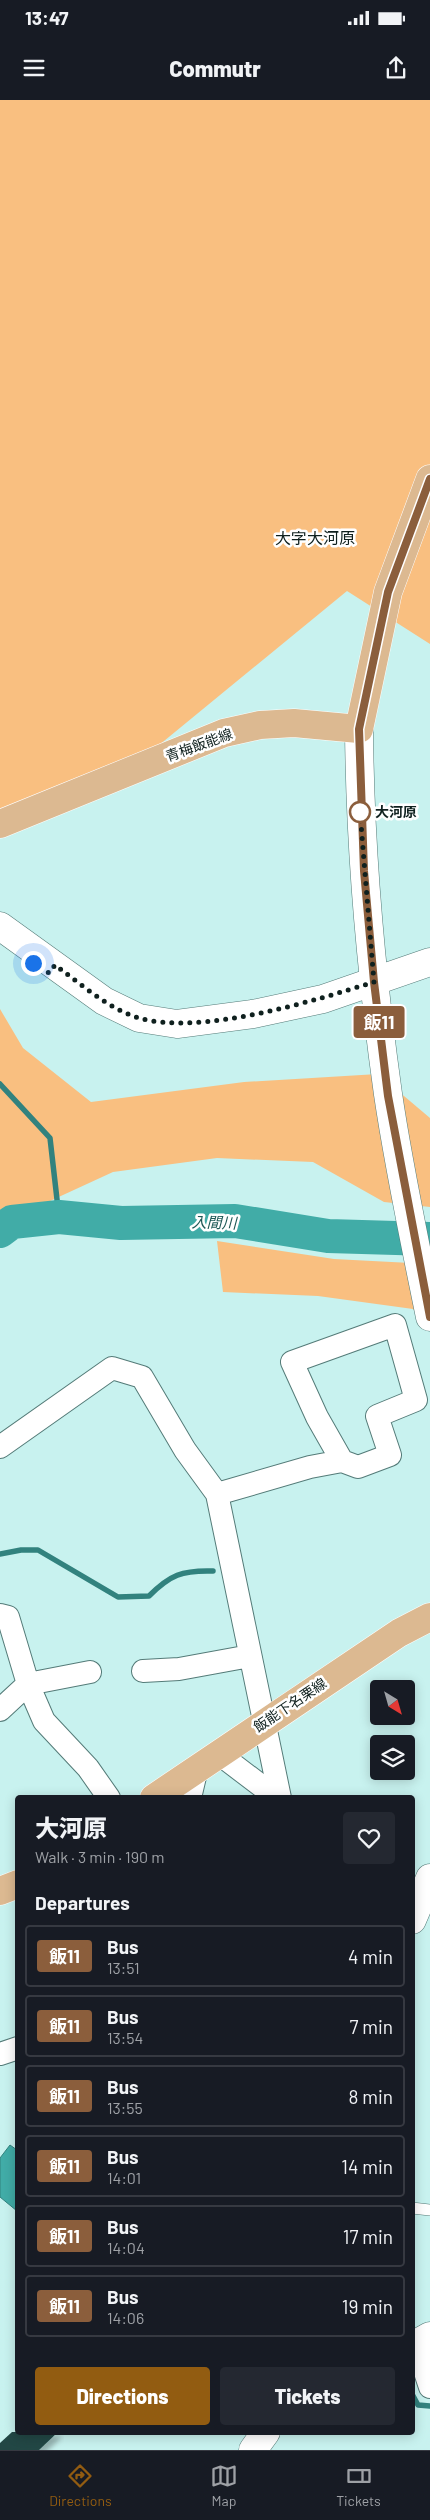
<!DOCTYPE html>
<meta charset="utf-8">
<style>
body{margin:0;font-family:Barlow,"Noto Sans JP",sans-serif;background:#242831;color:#f1f3f6;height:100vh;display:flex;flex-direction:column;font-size:19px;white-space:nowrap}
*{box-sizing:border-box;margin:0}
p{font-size:16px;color:#9ea1a6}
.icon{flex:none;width:28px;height:28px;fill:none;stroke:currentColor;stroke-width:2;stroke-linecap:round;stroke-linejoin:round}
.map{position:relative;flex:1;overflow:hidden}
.details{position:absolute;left:15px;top:1695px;width:400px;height:640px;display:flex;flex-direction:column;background:#171b24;border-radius:5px;box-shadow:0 2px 12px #0003}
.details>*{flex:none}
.badge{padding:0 10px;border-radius:4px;font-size:18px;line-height:32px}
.needle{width:32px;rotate:143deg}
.fabs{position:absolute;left:370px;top:1580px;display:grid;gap:10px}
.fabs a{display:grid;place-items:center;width:45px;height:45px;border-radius:5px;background:#171b24;box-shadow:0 2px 12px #0003;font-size:25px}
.you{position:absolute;width:25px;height:25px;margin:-12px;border:4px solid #fff;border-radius:50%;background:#1a73e8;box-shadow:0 0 0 8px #1a73e833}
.map>.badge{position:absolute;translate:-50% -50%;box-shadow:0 0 0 2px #fff}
h2{padding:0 20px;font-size:19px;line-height:45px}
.round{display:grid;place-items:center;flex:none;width:52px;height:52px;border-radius:5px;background:#242831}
.summary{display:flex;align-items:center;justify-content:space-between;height:85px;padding:0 20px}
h1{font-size:24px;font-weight:800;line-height:38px}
.action{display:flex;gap:10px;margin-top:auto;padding:10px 20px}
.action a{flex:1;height:58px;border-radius:5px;background:#925c11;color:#fff;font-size:20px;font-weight:800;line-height:58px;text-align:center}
.action a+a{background:#242831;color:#f1f3f6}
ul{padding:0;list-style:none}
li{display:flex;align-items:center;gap:15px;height:62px;margin:0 10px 8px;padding:0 10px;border:2px solid #363941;border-radius:5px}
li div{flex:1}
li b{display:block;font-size:19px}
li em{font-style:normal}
li .badge{min-width:55px;font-weight:700;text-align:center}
.status{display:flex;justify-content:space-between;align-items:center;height:35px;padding:0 25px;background:#171b24;direction:ltr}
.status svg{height:14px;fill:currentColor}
header{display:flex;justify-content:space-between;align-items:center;height:65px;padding:0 20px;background:#171b24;font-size:22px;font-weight:800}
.tabs{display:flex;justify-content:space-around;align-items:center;height:70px;border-top:1px solid #363941;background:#171b24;font-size:14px;color:#9ea1a6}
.tabs a{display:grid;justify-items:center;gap:2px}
.tabs .current{color:#925c11}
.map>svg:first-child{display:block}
.green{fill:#f9bf80}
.water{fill:#41aca7;stroke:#32827e}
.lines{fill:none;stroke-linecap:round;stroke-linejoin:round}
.stream{stroke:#32827e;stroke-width:5.5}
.river{stroke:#41aca7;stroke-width:34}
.building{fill:#214745;filter:url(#shadow)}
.service-casing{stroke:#547b78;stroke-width:12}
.minor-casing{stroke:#547b78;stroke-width:24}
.tertiary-casing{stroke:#547b78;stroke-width:29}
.primary-casing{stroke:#fff;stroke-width:29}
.service{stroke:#fff;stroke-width:11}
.minor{stroke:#fff;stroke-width:22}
.tertiary{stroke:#fff;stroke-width:28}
.primary{stroke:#dcb991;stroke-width:28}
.line-casing{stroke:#fff;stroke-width:11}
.line{stroke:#8b5e3c;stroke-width:8}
.walk{stroke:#0f201e;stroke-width:5;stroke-dasharray:0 9}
.stop-dot{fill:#fff;stroke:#8b5e3c;stroke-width:2.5}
.labels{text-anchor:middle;stroke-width:5;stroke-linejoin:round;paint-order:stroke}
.street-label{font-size:14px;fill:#0f201e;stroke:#fff}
.stop-label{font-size:14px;font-weight:bold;fill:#0f201e;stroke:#fff;text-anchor:start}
.water-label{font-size:15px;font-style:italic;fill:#1e5956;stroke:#fff}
.quarter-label{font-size:16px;fill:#0f201e;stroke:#fff}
</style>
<div class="status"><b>13:47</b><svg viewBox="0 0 49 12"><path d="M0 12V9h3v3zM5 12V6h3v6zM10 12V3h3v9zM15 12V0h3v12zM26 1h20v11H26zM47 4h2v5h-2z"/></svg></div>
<header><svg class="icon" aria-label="menu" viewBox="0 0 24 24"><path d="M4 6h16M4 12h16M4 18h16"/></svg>Commutr<svg class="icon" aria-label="share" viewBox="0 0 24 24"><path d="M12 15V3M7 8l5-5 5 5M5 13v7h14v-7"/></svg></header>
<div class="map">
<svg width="430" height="2350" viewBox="0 0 430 2350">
<defs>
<filter id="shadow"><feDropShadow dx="4.5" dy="4.5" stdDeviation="2.5" flood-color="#0004"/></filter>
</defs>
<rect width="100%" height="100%" fill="#c8f2ef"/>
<path class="green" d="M0,0H430V544L347,491L136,664L0,711Z
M0,909L23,948L91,1002L244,982L378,974L430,1018V1107L384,1102L313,1062L217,1058L113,1072L0,1124Z
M217,1141L334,1159L430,1164L426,1225L413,1209L318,1196L223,1192Z"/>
<path class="water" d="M10,2045L17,2050V2111L0,2097V2058Z"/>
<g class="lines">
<path class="stream" d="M0,984L50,1038L59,1117
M0,1454L21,1450H38L118,1497L149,1496C170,1475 182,1470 213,1471
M412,2294L418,2305L430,2306"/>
<path class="river" d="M0,1131L12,1122L59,1117L121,1123L235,1121L328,1136L430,1139"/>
</g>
<path class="building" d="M12,2332H58L39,2350H0V2343Z"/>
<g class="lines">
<defs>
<path id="service" d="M412,2108L430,2110"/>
<path id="minor" d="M0,1347L112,1268L142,1277L185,1350L217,1394L280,1698
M217,1394L310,1367L342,1361L358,1367L390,1355L377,1316L416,1300L395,1225L292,1262L317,1317L342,1361
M0,1515L8,1517L28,1584L44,1621L88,1668L109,1698
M143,1571L179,1569L250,1556
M0,1610L28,1584L90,1572
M218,1653L277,1698
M190,1698L197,1668
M0,1954L18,1948
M416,2245L430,2287"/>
<path id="tertiary" d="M359,629C360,751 371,873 388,994C399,1069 415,1143 430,1217
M0,826L104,901L139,918L177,924L253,914L323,899L430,862
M412,1820L430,1778
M412,2246L430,2236
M253,2350L266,2332"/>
<path id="primary" d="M0,724L224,633L260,625L294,623L359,629L388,492L430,379
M154,1698L399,1533L430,1517
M0,1791L18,1784"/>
</defs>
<use href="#service" class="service-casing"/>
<use href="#minor" class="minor-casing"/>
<use href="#tertiary" class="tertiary-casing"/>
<use href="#primary" class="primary-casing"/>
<use href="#service" class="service"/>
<use href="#minor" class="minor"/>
<use href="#tertiary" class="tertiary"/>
<use href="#primary" class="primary"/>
</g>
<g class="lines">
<defs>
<path id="line" d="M430,379L388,492L359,629L364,771L374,882L388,996L430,1217"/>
</defs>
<use href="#line" class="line-casing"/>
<use href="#line" class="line"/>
<path class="walk" d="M33,863L49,873L55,865C81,884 107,908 139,918C199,936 314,901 374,882L360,712"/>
</g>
<circle class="stop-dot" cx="360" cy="712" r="10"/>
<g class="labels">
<g class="street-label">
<text transform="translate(199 645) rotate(-20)" y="5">青梅飯能線</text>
<text transform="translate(290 1605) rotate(-34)" y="5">飯能下名栗線</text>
</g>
<g class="stop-label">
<text x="375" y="717">大河原</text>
</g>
<g class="water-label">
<text transform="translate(214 1123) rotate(1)" y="5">入間川</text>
</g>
<g class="quarter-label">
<text x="315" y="444">大字大河原</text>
</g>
</g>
</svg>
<div class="fabs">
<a><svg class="needle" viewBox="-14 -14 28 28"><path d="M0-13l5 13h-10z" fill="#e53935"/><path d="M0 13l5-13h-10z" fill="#9ea1a6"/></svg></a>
<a><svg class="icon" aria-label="layers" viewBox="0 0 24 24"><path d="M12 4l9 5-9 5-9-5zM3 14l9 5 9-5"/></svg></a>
</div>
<div class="you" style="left:33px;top:863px"></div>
<b class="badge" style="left:379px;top:922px;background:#8b5e3c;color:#fff">飯11</b>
<section class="details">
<div class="summary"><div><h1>大河原</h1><p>Walk · 3 min · 190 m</p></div><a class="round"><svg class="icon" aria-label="heart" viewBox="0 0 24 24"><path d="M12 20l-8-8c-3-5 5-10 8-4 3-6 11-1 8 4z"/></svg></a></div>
<h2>Departures</h2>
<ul>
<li><span class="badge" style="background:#8b5e3c;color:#fff">飯11</span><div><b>Bus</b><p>13:51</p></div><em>4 min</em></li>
<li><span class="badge" style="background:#8b5e3c;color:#fff">飯11</span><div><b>Bus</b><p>13:54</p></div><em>7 min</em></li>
<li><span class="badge" style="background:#8b5e3c;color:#fff">飯11</span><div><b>Bus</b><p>13:55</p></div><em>8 min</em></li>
<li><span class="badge" style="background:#8b5e3c;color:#fff">飯11</span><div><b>Bus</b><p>14:01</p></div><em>14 min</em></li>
<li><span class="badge" style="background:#8b5e3c;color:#fff">飯11</span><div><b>Bus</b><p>14:04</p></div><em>17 min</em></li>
<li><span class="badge" style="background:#8b5e3c;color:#fff">飯11</span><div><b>Bus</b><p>14:06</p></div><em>19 min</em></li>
</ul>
<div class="action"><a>Directions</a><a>Tickets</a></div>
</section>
</div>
<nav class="tabs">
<a class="current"><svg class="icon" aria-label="directions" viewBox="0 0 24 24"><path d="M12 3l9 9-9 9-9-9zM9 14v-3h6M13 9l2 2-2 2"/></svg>Directions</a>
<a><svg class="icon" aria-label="map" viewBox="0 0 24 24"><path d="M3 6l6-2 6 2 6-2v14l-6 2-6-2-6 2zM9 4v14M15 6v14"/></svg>Map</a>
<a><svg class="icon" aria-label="tickets" viewBox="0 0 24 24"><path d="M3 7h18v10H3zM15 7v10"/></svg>Tickets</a>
</nav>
